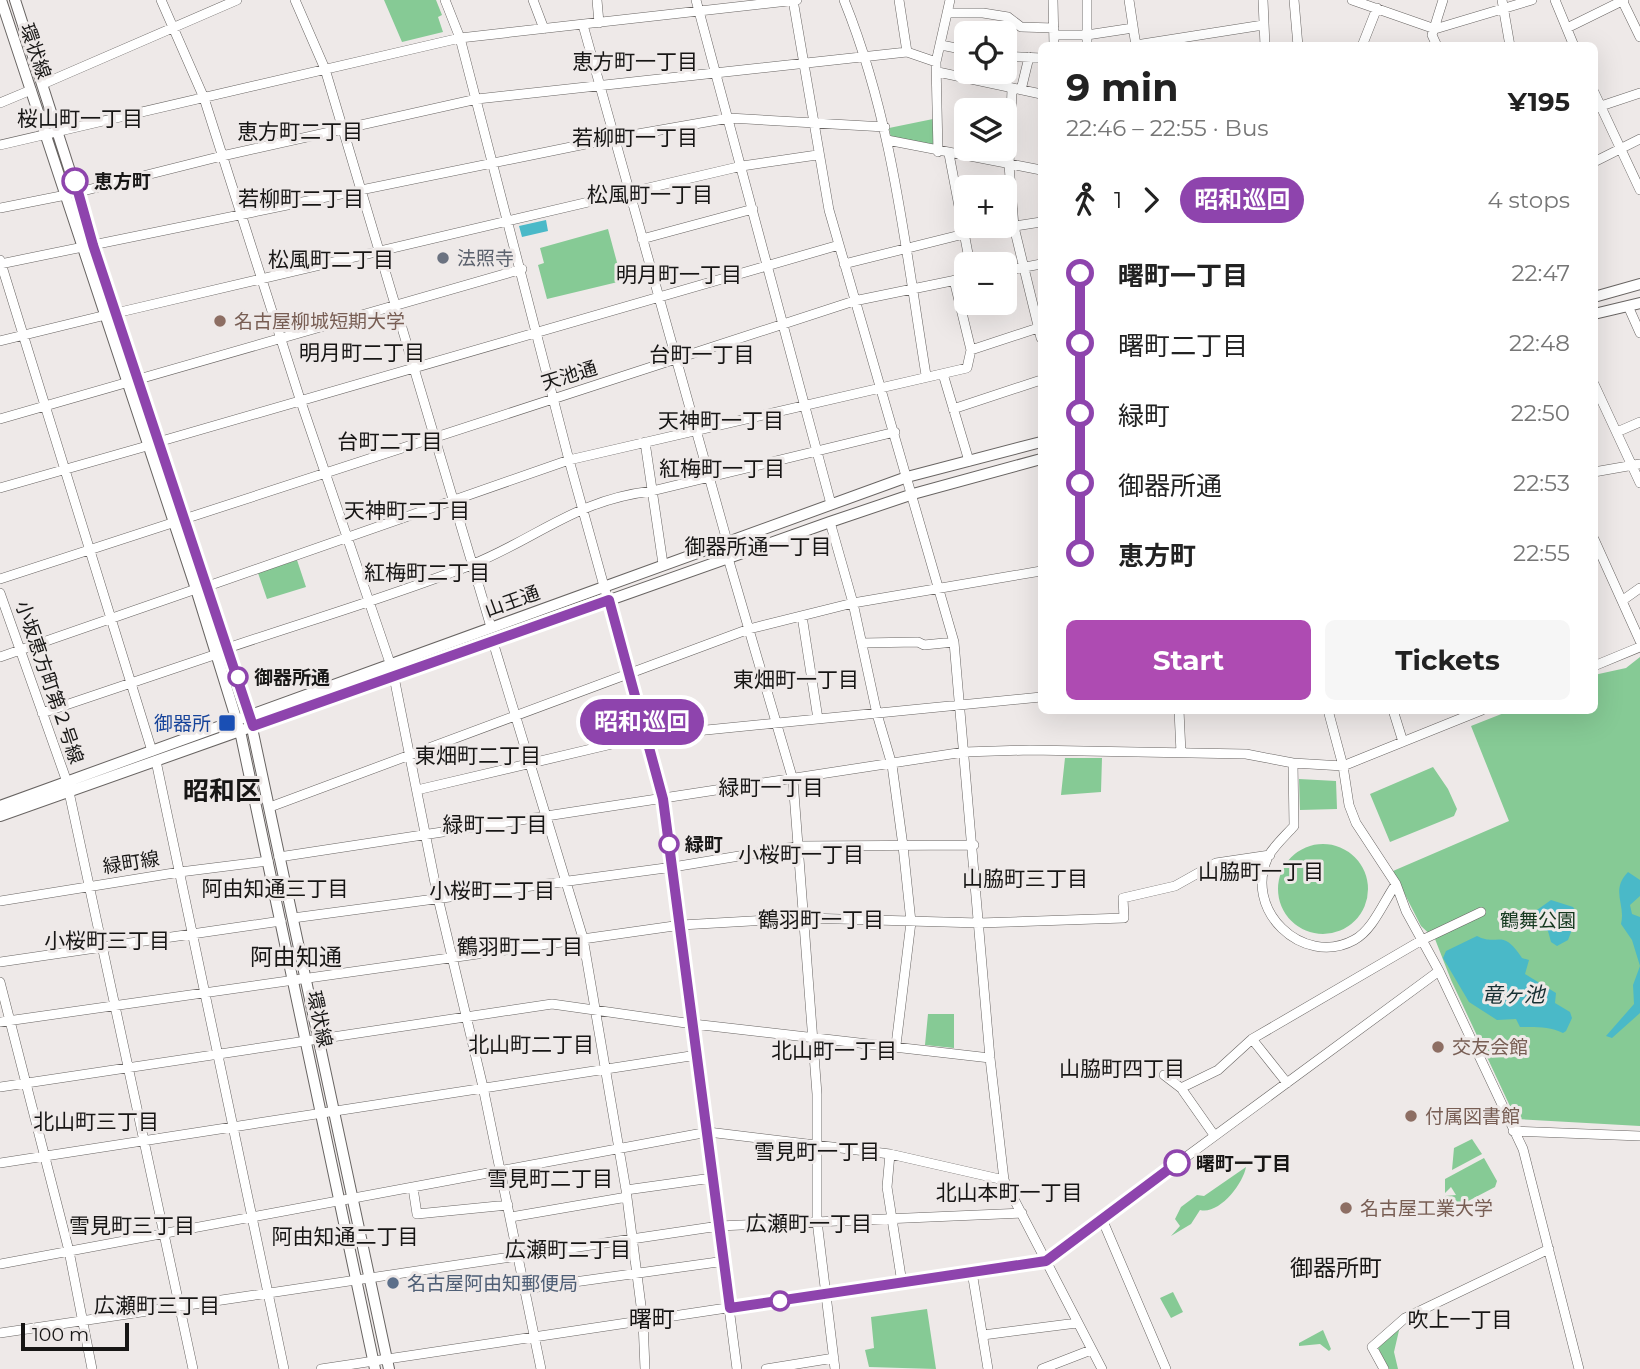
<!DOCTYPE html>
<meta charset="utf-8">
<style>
body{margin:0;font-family:Montserrat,"Noto Sans JP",sans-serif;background:#f6f6f6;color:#222;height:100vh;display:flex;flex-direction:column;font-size:26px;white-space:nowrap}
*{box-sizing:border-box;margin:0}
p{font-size:23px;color:#767676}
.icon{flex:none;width:38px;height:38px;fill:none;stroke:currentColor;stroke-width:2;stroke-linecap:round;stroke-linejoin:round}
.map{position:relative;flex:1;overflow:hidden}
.drawer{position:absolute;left:1038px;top:42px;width:560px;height:672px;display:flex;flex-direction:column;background:#fff;border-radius:10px;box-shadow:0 7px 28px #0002}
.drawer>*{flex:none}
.badge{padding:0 14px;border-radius:23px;font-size:24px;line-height:46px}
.buttons{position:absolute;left:954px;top:21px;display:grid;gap:14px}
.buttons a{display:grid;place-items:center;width:63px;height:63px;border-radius:10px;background:#fff;box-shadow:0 7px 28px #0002;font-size:35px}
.scale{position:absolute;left:21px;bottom:18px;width:108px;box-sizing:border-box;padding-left:7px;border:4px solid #171615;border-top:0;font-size:19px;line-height:24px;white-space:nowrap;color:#171615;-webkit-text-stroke:5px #eee9e8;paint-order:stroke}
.map>.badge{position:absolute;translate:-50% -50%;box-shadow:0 0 0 4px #fff}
.legs{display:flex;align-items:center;gap:10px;height:77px;padding:0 28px;font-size:23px}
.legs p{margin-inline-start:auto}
.summary{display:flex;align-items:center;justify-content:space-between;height:119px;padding:0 28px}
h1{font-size:38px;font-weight:700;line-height:52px}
.primary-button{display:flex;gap:14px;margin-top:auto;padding:14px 28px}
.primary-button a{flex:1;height:80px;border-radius:10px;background:#ae4bb2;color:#fff;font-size:28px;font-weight:700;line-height:80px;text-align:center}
.primary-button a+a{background:#f6f6f6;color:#222}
ul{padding:0 28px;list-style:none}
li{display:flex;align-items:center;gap:24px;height:70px;font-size:26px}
li i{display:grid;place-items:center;width:10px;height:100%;margin:0 9px;background:currentColor}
li i::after{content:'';width:18px;height:18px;margin:-9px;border:5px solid;border-radius:50%;background:#fff}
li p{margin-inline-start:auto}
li:first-child i{background:linear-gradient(#0000 50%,currentColor 0)}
li:last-child i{background:linear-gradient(currentColor 50%,#0000 0)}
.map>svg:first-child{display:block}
.green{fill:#86ca95}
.water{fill:#4ab9c8}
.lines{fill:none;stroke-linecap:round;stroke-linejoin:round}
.minor-casing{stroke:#686462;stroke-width:10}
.major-casing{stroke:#686462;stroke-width:12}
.minor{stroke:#fff;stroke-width:9}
.major{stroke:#fff;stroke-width:10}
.line-1-casing{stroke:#fff;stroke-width:16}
.line-1{stroke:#8e44ad;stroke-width:10}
.stop-1-dot{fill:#fff;stroke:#8e44ad;stroke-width:3.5}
.worship-dot{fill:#6b7280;stroke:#eee9e8;stroke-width:2.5}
.education-dot{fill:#8d6e63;stroke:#eee9e8;stroke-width:2.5}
.transit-dot{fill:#1a4fb4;stroke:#eee9e8;stroke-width:2.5}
.service-dot{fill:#5c6f8a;stroke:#eee9e8;stroke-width:2.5}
.labels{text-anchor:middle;stroke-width:6;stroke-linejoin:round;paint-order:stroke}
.street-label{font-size:19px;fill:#171615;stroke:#eee9e8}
.stop-label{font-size:19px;font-weight:bold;fill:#171615;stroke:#eee9e8;text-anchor:start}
.worship-label{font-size:19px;fill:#5b616d;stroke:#eee9e8;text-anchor:start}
.education-label{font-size:19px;fill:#785e54;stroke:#eee9e8;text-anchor:start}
.transit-label{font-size:19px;fill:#164399;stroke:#eee9e8;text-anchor:end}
.park-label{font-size:19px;fill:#14381e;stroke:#eee9e8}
.service-label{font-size:19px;fill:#4e5e75;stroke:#eee9e8;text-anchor:start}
.neighbourhood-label{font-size:21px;fill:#171615;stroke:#eee9e8}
.water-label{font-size:21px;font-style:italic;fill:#173033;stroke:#eee9e8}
.quarter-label{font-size:23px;fill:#171615;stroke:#eee9e8}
.district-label{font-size:26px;font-weight:bold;fill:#171615;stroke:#eee9e8}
</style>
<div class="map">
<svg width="1640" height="1369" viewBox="0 0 1640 1369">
<rect width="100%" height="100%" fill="#eee9e8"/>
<path class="green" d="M384,0H436L442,15L438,17L443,32L402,42Z
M933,119L935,146L891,138L889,128Z
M608,229L622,281L547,299L538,265L544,263L540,248Z
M297,560L306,587L267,599L258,573Z
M1640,657V1126L1516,1119L1451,980L1435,939L1421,926L1393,871L1509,821L1471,726L1509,711L1594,710V675L1626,668Z
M1065,758H1102L1101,792L1061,795Z
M1433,767L1448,789L1457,809L1454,816L1390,842L1370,794Z
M1299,779L1336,781L1337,809L1300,810Z
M1278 889a45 45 0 1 1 90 0a45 45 0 1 1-90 0Z
M928,1014H954V1048L925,1045Z
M1472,1139L1482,1154L1452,1170L1454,1148Z
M1484,1158L1497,1181L1495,1187L1449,1211L1445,1196L1456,1195L1451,1187L1445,1193V1179Z
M1246,1167C1243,1184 1219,1215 1200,1210L1191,1224L1171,1236L1180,1226L1175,1219L1181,1207L1197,1195L1204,1196Z
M1173,1292L1183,1312L1171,1318L1160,1298Z
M927,1309L936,1369L869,1367L865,1350L874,1348L871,1317Z
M1400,1326L1394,1352L1398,1369H1389L1377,1346Z
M1323,1330L1331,1349L1329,1351L1320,1344L1299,1346V1343Z"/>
<path class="water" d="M546,220L548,231L522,237L519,226Z
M1628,872L1640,880V896L1630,905L1632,914L1640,917V1013L1612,1038L1606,1036L1634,1004L1633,985L1640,966L1632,940L1621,924C1626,904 1610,891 1628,872Z
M1551,900L1573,907L1578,914L1568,940L1557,946L1551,942L1548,931L1539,929L1532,921L1537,910Z
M1477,936C1498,947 1502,927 1522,958L1529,960L1525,974L1556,993L1555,1003L1570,1012L1572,1018L1566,1031L1563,1033C1549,1026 1535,1027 1520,1027L1516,1019L1497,1020L1469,1002L1443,958L1446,951Z"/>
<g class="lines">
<defs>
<path id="minor" d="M161,0L204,98L300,399L390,663
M295,0L325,69L491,627
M445,0L460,38L569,460L663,799L737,1369
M533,0L544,29
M597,0L599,23
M696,0L831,504
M793,0L829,210L954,642L990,1058L1004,1180L1102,1369
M844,0C893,121 905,247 926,375
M899,0L907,52
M1053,0L1054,46
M1129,0L1136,46
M1263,0L1265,46
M1294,0L1298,46
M1352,0L1435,29L1532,0
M1502,0L1510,46
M1555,0L1574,46
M1622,0L1640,37
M948,13H983L1008,17L1021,27L1054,28
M583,25L727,541
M1567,28L1624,0
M1054,35H1087L1133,28
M941,45L966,50
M1136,45L1263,25
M1087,46V0
M1362,46L1377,8
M1437,46L1432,35L1443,0
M1004,56L1041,58
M938,72L1041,94
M43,84L237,0
M1012,89L1009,165L1014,227L1041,338
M1021,90L1029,57
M1594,92L1640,190
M0,103L31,90
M1595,108L1640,93
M887,140L1041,170
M0,145L460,38L797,0
M938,152L936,62L950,0
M949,154L970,264
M1594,162L1640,139
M79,192L222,156L477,99L907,52L936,62
M0,208L66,195
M642,239L753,209
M0,260L152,751
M0,264L615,138L729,118L885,127
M844,264L964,234L1041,222
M1004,271L1041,264
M1628,306L1640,333
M116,313L742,166L817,155
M0,341L106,315
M971,350L1041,327
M943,374L969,461
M1594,384L1640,483
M953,409L1041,380
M0,419L522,269
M1617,432L1640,422
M158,442L839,245
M645,442L663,564
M1594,472L1640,464
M0,488L147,446
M830,522L853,603L877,714L892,765L903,846L911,922L896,1045
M1594,539L1640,641
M728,558L793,780L817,1094V1221L835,1369
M0,579L854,301L966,278
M208,586L569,460L967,368L971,350L954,280
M0,593L67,782
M1623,600L1640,588
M802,616L818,719
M493,642L583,938L626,1190L643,1321L645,1369
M862,643L918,642L924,645L954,642
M228,648C307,621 393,596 471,565C538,538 575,500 652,491L895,432
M0,657L196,589
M1594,666L1640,647
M394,677L438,898L483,1087L541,1369
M1179,710L1181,753
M1328,710L1343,766L1349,805L1356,823L1396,884L1406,911L1439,971L1523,1149L1579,1369
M1393,710L1403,742
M42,713L217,654
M156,761L284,1369
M1293,763L1294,826C1286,835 1275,845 1269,855C1241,909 1303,968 1354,940C1373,930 1384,901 1396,884
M417,790L646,736L1041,697
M69,792L193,1369
M270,807L749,629L853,603L1041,571
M279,857L964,752L1030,750L1246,754L1293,763L1343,766L1482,710
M0,901L180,872L268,861
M293,918L673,867L799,846L974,845
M0,962L281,921
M0,982L69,1251L92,1369
M0,1022L681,925L805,918L979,923L1124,918L1123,898L1175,886L1216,863L1270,855
M1252,1039L1287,1083
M1164,1075L1181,1088L1214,1135
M0,1087L552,1004L693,1024L990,1058
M1181,1088L1218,1070L1252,1039L1422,940L1481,912
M1513,1131L1640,1136
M890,1154L887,1187L902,1283
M0,1163L697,1055
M413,1188L417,1214L508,1205
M626,1190L712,1178
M511,1217L627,1197
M1102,1219L1166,1369
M0,1264L708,1132L890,1154L1004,1180
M972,1272L988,1369
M524,1289L725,1261
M0,1333L719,1226L1022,1213
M983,1335L1077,1323
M321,1369L1046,1260L1439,971
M766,1369L834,1358
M1042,1369L1091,1350
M1384,1369L1372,1347L1405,1318L1549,1249"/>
<path id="major" d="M1,0L196,589L240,731L375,1369
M15,0L137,380L249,714L389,1369
M1594,297L1640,284
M1594,314L1640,303
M0,806L907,477L1041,442
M0,816L830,522L913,494L1041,459"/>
</defs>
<use href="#minor" class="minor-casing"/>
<use href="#major" class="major-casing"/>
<use href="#minor" class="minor"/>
<use href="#major" class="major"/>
</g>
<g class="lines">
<defs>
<path id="line-1" d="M75,181L93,245L253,726L609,600L663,799L730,1308L1046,1261L1177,1163"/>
</defs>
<use href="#line-1" class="line-1-casing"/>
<use href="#line-1" class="line-1"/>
</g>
<g class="stop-1-dot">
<circle cx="75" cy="181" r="12"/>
<circle cx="238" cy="677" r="9"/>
<circle cx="669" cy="844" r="9"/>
<circle cx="1177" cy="1163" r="12"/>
<circle cx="780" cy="1301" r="9"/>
</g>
<circle class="worship-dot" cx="443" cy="258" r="7"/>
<g class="education-dot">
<circle cx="220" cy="321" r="7"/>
<circle cx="1438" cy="1047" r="7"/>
<circle cx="1411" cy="1116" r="7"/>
<circle cx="1346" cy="1208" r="7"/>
</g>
<rect class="transit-dot" x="218" y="714" width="18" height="18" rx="3.5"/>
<circle class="service-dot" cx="393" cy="1283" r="7"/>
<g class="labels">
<g class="street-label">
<text transform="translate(36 51) rotate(71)" y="7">環状線</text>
<text transform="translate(569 375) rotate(-17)" y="7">天池通</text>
<text transform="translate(512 601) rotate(-20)" y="7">山王通</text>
<text transform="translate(50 682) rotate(71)" y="7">小坂恵方町第２号線</text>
<text transform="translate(131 862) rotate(-9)" y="7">緑町線</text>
<text transform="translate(320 1019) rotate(78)" y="7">環状線</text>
</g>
<g class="stop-label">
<text x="94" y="188">恵方町</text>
<text x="254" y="684">御器所通</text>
<text x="685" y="851">緑町</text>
<text x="1196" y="1170">曙町一丁目</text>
</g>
<g class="worship-label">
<text x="457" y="265">法照寺</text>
</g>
<g class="education-label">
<text x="234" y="328">名古屋柳城短期大学</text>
<text x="1452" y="1054">交友会館</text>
<text x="1425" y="1123">付属図書館</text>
<text x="1360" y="1215">名古屋工業大学</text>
</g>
<g class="transit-label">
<text x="211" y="730">御器所</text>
</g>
<g class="park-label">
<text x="1538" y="927">鶴舞公園</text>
</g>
<g class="service-label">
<text x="407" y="1290">名古屋阿由知郵便局</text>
</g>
<g class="neighbourhood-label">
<text x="635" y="69">恵方町一丁目</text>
<text x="80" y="126">桜山町一丁目</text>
<text x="300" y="139">恵方町二丁目</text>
<text x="635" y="145">若柳町一丁目</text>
<text x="650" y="202">松風町一丁目</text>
<text x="301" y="206">若柳町二丁目</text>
<text x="331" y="267">松風町二丁目</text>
<text x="679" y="282">明月町一丁目</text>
<text x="362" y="360">明月町二丁目</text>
<text x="702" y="362">台町一丁目</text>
<text x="721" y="428">天神町一丁目</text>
<text x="390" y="449">台町二丁目</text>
<text x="722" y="476">紅梅町一丁目</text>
<text x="407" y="518">天神町二丁目</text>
<text x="758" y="554">御器所通一丁目</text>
<text x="427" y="580">紅梅町二丁目</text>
<text x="796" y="687">東畑町一丁目</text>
<text x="478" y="763">東畑町二丁目</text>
<text x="771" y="795">緑町一丁目</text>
<text x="495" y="832">緑町二丁目</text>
<text x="801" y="862">小桜町一丁目</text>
<text x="1261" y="879">山脇町一丁目</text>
<text x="1025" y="886">山脇町三丁目</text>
<text x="275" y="896">阿由知通三丁目</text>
<text x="492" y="898">小桜町二丁目</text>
<text x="821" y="927">鶴羽町一丁目</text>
<text x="107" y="948">小桜町三丁目</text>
<text x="520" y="954">鶴羽町二丁目</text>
<text x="531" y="1052">北山町二丁目</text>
<text x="834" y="1058">北山町一丁目</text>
<text x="1122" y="1076">山脇町四丁目</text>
<text x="96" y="1129">北山町三丁目</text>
<text x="817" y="1159">雪見町一丁目</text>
<text x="550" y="1186">雪見町二丁目</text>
<text x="1009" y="1200">北山本町一丁目</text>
<text x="809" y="1231">広瀬町一丁目</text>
<text x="132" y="1233">雪見町三丁目</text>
<text x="345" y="1244">阿由知通二丁目</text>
<text x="568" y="1257">広瀬町二丁目</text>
<text x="157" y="1313">広瀬町三丁目</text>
<text x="1460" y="1327">吹上一丁目</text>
</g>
<g class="water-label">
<text x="1513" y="1002">竜ヶ池</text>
</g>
<g class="quarter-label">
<text x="296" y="965">阿由知通</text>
<text x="1336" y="1276">御器所町</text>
<text x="652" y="1327">曙町</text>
</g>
<g class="district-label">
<text x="222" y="800">昭和区</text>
</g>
</g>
</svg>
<div class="buttons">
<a><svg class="icon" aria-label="locate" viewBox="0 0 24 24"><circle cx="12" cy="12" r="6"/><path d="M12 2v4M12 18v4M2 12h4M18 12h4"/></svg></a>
<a><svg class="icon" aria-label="layers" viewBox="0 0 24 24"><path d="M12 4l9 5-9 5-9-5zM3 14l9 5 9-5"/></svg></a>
<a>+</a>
<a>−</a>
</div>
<div class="scale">100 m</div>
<b class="badge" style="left:642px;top:722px;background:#8e44ad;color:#fff">昭和巡回</b>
<section class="drawer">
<div class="summary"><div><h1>9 min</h1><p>22:46 – 22:55 · Bus</p></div><b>¥195</b></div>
<div class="legs"><svg class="icon" aria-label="walk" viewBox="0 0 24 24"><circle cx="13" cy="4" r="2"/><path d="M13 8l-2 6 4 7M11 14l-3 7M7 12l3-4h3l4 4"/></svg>1<svg class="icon" aria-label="forward" viewBox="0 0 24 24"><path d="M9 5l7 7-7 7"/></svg><b class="badge" style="background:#8e44ad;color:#fff">昭和巡回</b><p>4 stops</p></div>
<ul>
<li><i style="color:#8e44ad"></i><b>曙町一丁目</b><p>22:47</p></li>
<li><i style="color:#8e44ad"></i><span>曙町二丁目</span><p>22:48</p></li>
<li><i style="color:#8e44ad"></i><span>緑町</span><p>22:50</p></li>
<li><i style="color:#8e44ad"></i><span>御器所通</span><p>22:53</p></li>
<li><i style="color:#8e44ad"></i><b>恵方町</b><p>22:55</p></li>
</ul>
<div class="primary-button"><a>Start</a><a>Tickets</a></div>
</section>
</div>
